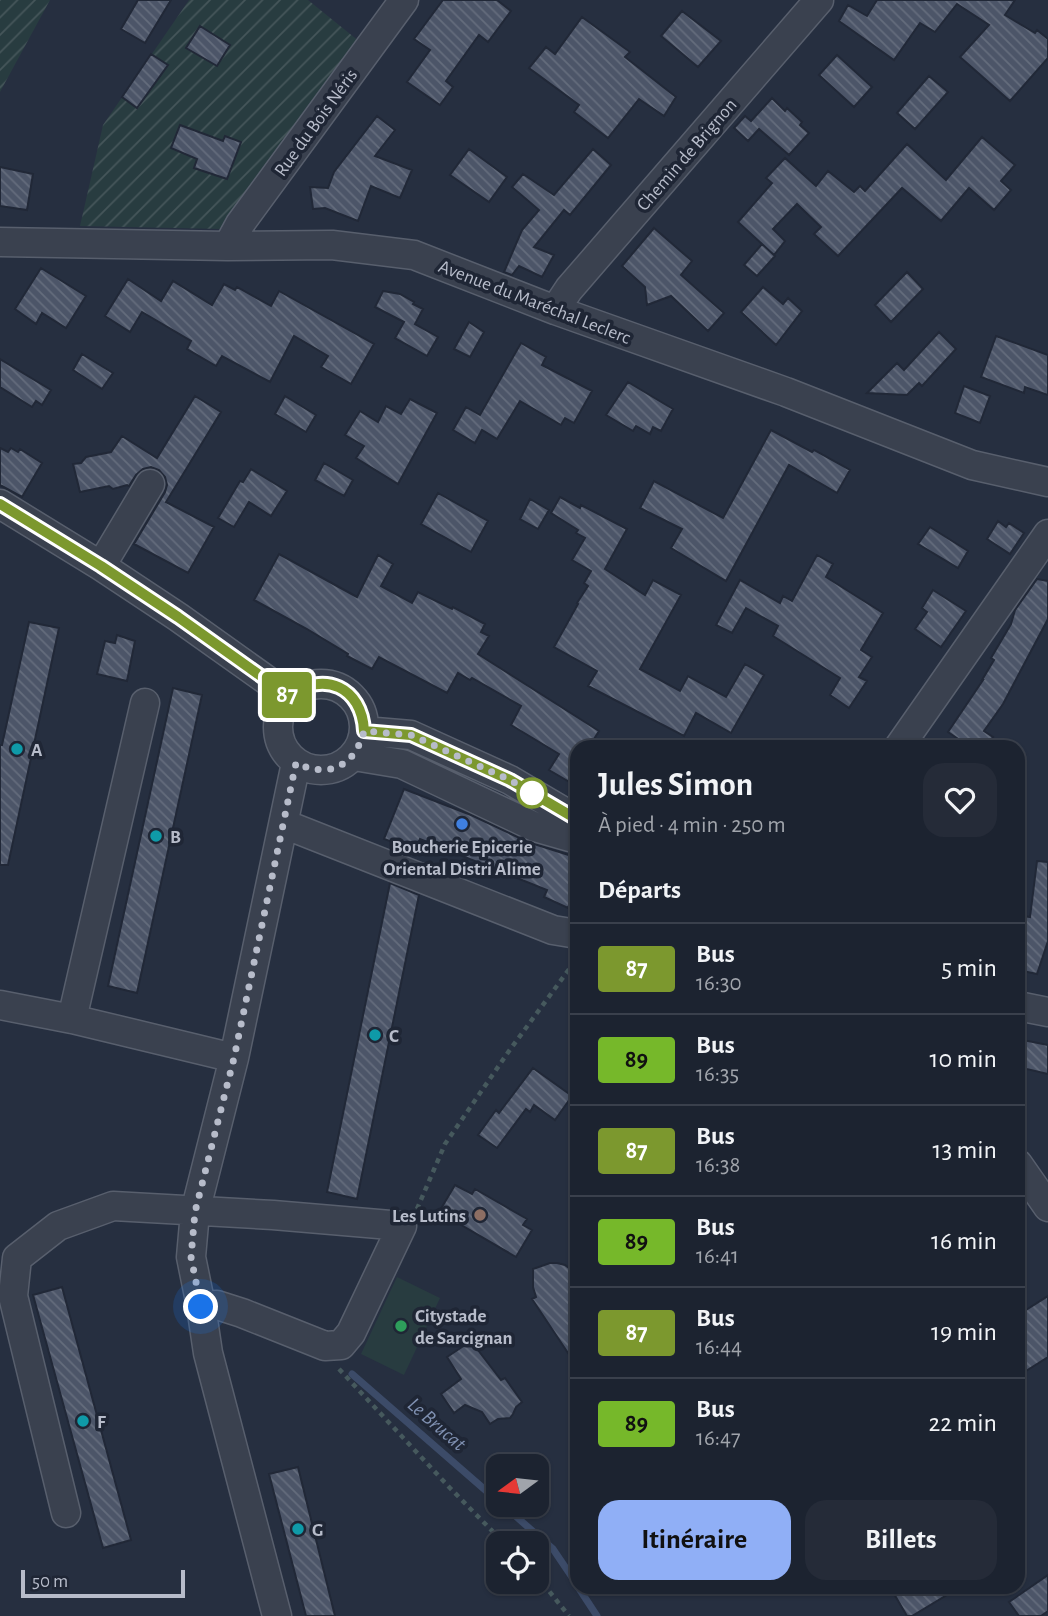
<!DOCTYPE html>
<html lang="fr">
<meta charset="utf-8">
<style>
body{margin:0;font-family:"Alegreya Sans",sans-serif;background:#252b38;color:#f1f3f6;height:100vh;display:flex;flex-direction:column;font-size:26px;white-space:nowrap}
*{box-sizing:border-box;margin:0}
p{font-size:23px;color:#a0a4ab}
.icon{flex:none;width:38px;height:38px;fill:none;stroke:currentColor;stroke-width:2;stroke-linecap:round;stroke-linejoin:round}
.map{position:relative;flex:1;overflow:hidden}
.panel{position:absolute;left:570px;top:740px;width:455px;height:854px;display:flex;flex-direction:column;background:#1c2330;border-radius:21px;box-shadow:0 2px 5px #0004,0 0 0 2px #3a404c}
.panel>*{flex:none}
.badge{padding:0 14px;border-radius:5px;font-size:24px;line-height:46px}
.needle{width:46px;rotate:255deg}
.fabs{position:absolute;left:486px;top:1454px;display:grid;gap:14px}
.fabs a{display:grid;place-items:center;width:63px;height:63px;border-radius:14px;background:#1c2330;box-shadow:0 2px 5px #0004,0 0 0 2px #3a404c;font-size:35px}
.scale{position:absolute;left:21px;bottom:18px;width:164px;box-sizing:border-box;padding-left:7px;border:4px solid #b7bcca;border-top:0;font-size:19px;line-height:24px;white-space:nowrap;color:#b7bcca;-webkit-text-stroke:5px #1f2635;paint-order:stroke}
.you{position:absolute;width:35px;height:35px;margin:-18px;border:5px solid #fff;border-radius:50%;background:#1a73e8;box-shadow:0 0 0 10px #1a73e833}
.map>.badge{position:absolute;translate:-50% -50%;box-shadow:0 0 0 4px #fff}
h2{padding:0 28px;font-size:26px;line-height:63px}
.round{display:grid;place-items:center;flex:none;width:74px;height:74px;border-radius:21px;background:#252b38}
.head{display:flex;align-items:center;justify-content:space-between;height:119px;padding:0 28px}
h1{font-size:33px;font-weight:600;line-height:52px}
.cta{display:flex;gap:14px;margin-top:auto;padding:14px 28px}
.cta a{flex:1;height:80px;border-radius:21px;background:#90aff6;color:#111;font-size:28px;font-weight:600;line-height:80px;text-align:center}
.cta a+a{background:#252b38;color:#f1f3f6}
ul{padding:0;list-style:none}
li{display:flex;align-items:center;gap:21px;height:91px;padding:0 28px;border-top:2px solid #3a404c}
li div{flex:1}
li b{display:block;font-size:26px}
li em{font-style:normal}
li .badge{min-width:77px;font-weight:700;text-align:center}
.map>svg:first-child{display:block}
.garden{fill:url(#garden-furrows)}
.pitch{fill:#283c40}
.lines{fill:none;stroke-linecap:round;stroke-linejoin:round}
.stream{stroke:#3c4b68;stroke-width:7}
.building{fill:url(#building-back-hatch);stroke:#212837;stroke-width:2}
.minor-casing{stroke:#585f6d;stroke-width:31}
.path{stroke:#46595d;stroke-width:4.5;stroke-dasharray:5 5;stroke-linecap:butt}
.minor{stroke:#3a414f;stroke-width:28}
.line-casing{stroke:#fff;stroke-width:16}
.line{stroke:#7c982e;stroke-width:10}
.walk{stroke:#b7bcca;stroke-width:7;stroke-dasharray:0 12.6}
.culture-dot{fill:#0f9aa8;stroke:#1f2635;stroke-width:2.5}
.stop-dot{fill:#fff;stroke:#7c982e;stroke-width:3.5}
.shop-dot{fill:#3f7fe0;stroke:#1f2635;stroke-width:2.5}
.education-dot{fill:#8d6e63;stroke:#1f2635;stroke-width:2.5}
.leisure-dot{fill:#2e9e5b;stroke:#1f2635;stroke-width:2.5}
.labels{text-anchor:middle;stroke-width:7;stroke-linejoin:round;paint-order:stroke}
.street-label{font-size:19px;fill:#b7bcca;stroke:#1f2635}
.poi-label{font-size:19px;font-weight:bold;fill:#b7bcca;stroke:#1f2635;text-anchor:start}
.water-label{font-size:21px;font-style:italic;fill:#7f90b1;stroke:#1f2635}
</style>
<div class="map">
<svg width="1048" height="1616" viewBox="0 0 1048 1616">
<defs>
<pattern id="garden-furrows" width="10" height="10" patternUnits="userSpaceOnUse" patternTransform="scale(1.75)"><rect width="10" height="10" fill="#283c40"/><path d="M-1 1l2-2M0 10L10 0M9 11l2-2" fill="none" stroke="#45565a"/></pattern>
<pattern id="building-back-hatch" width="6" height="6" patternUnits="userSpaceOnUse" patternTransform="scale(1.75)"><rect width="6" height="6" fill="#4c5568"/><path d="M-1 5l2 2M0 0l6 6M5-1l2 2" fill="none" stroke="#646c7c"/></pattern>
</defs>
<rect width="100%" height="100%" fill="#262f40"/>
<path class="garden" d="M0,0H50L0,92Z
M189,0H308L360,42L222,229L80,226L103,125Z"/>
<path class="pitch" d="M397,1277L440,1298L404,1375L361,1354Z"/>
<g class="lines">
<path class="stream" d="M352,1374L499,1502
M503,1505L553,1549L578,1586
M578,1587L597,1616"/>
</g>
<path class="building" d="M138,0H171L145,43L121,29Z
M443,0H497L511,11L488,42L479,35L446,81L453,87L440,105L407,82L430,50L414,39Z
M877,0H1015L1005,15L1035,33L1037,30L1048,39V58L1010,101L960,57L989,25L957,4L935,32L920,23L894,60L839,21L848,5L867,16Z
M682,11L721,41L698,67L661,36Z
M582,17L630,52L625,57L676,97L664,116L639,99L608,138L574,112L579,105L529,68L546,47L555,54Z
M200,26L230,45L217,66L186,48Z
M151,54L168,65L137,108L122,97Z
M837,55L872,87L854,107L819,75Z
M929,76L948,92L915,129L897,113Z
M772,98L785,111L787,108L802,122L800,125L809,133L789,155L759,129L748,141L734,128L745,116L751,121Z
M377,116L395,130L375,156L412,170L400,198L371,186L358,221L325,208L313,209L310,187L328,188L334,172Z
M180,125L223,141L225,136L241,142L227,179L194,168L197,159L171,148Z
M982,137L1015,165L1001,181L1011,190L994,210L969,188L941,221L902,188L838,256L814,234L821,227L797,204L773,229L785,241L774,255L738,222L772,183L766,178L785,158L816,186L828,171L854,192L860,186L865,191L907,144L946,180Z
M469,149L507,177L489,202L450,175Z
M593,149L611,165L570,215L564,210L534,247L554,255L542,277L519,266L512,275L504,272L522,230L539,210L512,187L523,174L554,195Z
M0,167L33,174L27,210L0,206Z
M654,228L692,261L681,275L724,313L708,331L671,296L647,305L645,287L622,266Z
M762,244L775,256L757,276L744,265Z
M41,268L86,296L66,328L42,313L36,324L15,309Z
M907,272L923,289L891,322L875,305Z
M128,279L161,301L173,281L212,305L224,284L235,290L237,287L271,306L279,291L374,344L351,384L321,367L328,356L294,336L270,382L222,356L216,366L187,349L191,341L142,312L130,332L105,316Z
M763,287L783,304L788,298L802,311L776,345L741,312Z
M383,291L400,294L414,302L413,304L423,309L415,324L438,337L427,356L395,338L404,322L375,307Z
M469,322L484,332L470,357L454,349Z
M939,332L956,349L922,386L919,383L907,395L867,393L897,363L904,370Z
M996,336L1048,355V395L1025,387L1024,393L981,377Z
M521,343L546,357L542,365L592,391L574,423L565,418L561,425L520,401L497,439L482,430L475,443L453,430L466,407L480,415Z
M82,354L113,373L102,389L73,370Z
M0,359L51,390L42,405L36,401L32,407L0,387Z
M628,382L673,409L661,431L653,427L650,434L636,426L633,431L606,415Z
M964,386L990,396L980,423L955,413Z
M195,396L221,412L166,502L214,527L188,573L134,544L165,492L167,485L165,477L159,470L151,467L143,469L136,475L129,486L127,485L113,489L109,486L80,492L73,464L81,463L86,457L111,452L122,436L157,458Z
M285,396L316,415L306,432L275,414Z
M410,399L437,413L398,484L356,458L364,446L345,435L360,411L378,422L386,406L401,414Z
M771,430L812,452L814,450L850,470L837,493L789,465L726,581L671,548L682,529L640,508L654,481L723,518Z
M0,448L8,452L11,448L18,452L20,449L42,463L22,497L0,485Z
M324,463L353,480L344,496L315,480Z
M251,469L287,491L271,516L249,502L234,527L218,518L240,481L243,482Z
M438,493L488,521L471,552L421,524Z
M560,497L580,508L581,505L627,529L605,569L645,595L653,580L681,595L640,669L680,691L688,676L726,697L745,664L764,675L731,733L696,713L684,736L588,686L597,671L554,647L578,604L577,603L588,586L584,583L591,571L572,560L585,538L576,533L578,530L551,513Z
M530,499L549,510L538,529L520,519Z
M998,521L1006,527L1009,523L1024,533L1010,554L987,539Z
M930,527L968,551L958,568L918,544Z
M279,554L357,597L378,555L393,564L381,586L412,603L418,592L452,609L453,607L485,624L481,632L489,636L478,654L599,731L589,747H578V787L549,770L559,754L511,725L521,706L472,678L470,680L458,673L447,693L379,657L372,669L347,656L348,654L307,629L254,600Z
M817,555L833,564L826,577L883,613L861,650L872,657L859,677L867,681L849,708L830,695L840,678L773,636L778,626L746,608L732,633L716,625L740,580L780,603L783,596L792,601Z
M1037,579L1048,581V619L1003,704L984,731L993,737L986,747H970L948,732L983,680H982L994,660L991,658L1011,624L1015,610Z
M933,590L966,611L941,647L915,629L927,612L922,608Z
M29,622L59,628L8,865H0V745H2Z
M117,635L135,641L127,681L97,674L105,641L115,643Z
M173,688L202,695L137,993L108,986Z
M404,789L471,815L528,842L578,858V885L568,908L544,897L547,890L420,839L415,850L384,839Z
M1037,861L1048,862V941L1037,974L1018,970V915L1030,917Z
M390,883L419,895L357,1199L327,1192Z
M1018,1039L1048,1045V1074L1018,1067Z
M533,1068L572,1096L555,1120L534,1105L530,1112L526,1109L497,1148L478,1135L496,1110L499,1113Z
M455,1185L472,1194L475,1189L527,1219L523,1225L532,1230L516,1257L439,1212Z
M550,1263H557L565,1265L578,1275V1368L532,1299L536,1297L533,1287V1269Z
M62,1287L131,1540L103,1548L33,1295Z
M1048,1296V1357L1018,1376V1315Z
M471,1341L501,1380L505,1378L522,1402L516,1407L513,1414L510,1418L498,1419L490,1424L482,1412L465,1405L454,1413L441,1394L461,1379L447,1357Z
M298,1467L335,1616H306L269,1474Z
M1048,1575V1611L1041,1616H1019L1009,1602Z
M890,1587H960L912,1616H907Z"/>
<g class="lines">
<defs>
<path id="minor" d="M0,242L228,246L332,245L414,255L555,310L786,392L972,465L1048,482
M228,246L240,224L404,0
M555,310L569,289L819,0
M0,504L101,566L178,617L289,696
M101,566L150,484
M278 727a43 43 0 1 1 86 0a43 43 0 1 1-86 0Z
M364,731L411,735L510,780L578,820
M899,747L1048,534
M354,756L402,764L535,827L570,837L578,833
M284,824L553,930L571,933L578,931
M0,1005L72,1019L234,1058
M1018,1006L1048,1012
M72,1019L145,703
M1018,1164L1048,1207
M66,1513L13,1296L17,1258L58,1226L113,1206L273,1215L402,1226L351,1333L341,1345L325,1346L242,1313L217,1305L201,1306
M277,1616L208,1353L201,1306L191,1257L195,1212L234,1058L296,763"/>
</defs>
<use href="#minor" class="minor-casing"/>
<path class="path" d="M417,1209L445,1144L509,1051L570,968L578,961
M339,1369L450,1488L505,1544
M537,1576L569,1616"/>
<use href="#minor" class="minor"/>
</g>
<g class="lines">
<defs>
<path id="line" d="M0,504L101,566L178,617L289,696C324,670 362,687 364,731L411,735L510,780L578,820"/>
</defs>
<use href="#line" class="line-casing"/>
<use href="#line" class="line"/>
<path class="walk" d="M201,1307L191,1257L195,1212L234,1058L296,763C329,779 355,766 364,731L411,735L510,780L532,793"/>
</g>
<g class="culture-dot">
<circle cx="17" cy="749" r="7"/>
<circle cx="156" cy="836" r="7"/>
<circle cx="375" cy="1035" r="7"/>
<circle cx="83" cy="1421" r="7"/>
<circle cx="298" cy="1529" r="7"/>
</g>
<circle class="stop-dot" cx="532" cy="793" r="14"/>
<circle class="shop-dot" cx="462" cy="824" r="7"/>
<circle class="education-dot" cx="480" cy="1215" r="7"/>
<circle class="leisure-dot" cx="401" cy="1326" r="7"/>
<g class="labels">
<g class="street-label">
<text transform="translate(315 122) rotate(-54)" y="7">Rue du Bois Néris</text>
<text transform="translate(686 154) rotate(-49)" y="7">Chemin de Brignon</text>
<text transform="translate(535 301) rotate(21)" y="7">Avenue du Maréchal Leclerc</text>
</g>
<g class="poi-label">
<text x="31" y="756">A</text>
<text x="170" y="843">B</text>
<text x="462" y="853" text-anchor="middle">Boucherie Epicerie<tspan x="462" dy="22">Oriental Distri Alime</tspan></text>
<text x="389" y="1042">C</text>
<text x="466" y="1222" text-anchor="end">Les Lutins</text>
<text x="415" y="1322">Citystade<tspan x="415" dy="22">de Sarcignan</tspan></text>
<text x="97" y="1428">F</text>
<text x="312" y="1536">G</text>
</g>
<g class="water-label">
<text transform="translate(437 1424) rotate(41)" y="7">Le Brucat</text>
</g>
</g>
</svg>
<div class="fabs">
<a><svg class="needle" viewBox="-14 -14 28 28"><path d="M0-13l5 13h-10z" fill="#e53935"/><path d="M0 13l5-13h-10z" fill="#a0a4ab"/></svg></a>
<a><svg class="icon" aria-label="locate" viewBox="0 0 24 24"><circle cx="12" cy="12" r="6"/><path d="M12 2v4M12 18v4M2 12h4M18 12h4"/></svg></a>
</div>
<div class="scale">50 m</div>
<div class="you" style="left:201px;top:1307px"></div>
<b class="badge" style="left:287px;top:695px;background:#7c982e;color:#fff">87</b>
<section class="panel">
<div class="head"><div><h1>Jules Simon</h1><p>À pied · 4 min · 250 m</p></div><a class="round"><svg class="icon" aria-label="heart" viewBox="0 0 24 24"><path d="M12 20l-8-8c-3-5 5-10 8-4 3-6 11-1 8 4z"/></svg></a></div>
<h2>Départs</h2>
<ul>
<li><span class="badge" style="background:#7c982e;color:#fff">87</span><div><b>Bus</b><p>16:30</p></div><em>5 min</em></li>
<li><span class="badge" style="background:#76b82a;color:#111">89</span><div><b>Bus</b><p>16:35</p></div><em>10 min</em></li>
<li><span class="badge" style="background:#7c982e;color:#fff">87</span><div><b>Bus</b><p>16:38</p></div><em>13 min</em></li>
<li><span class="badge" style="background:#76b82a;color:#111">89</span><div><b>Bus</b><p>16:41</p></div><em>16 min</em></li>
<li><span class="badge" style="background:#7c982e;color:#fff">87</span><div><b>Bus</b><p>16:44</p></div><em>19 min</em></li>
<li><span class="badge" style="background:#76b82a;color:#111">89</span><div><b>Bus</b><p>16:47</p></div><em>22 min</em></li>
</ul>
<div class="cta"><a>Itinéraire</a><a>Billets</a></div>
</section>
</div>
